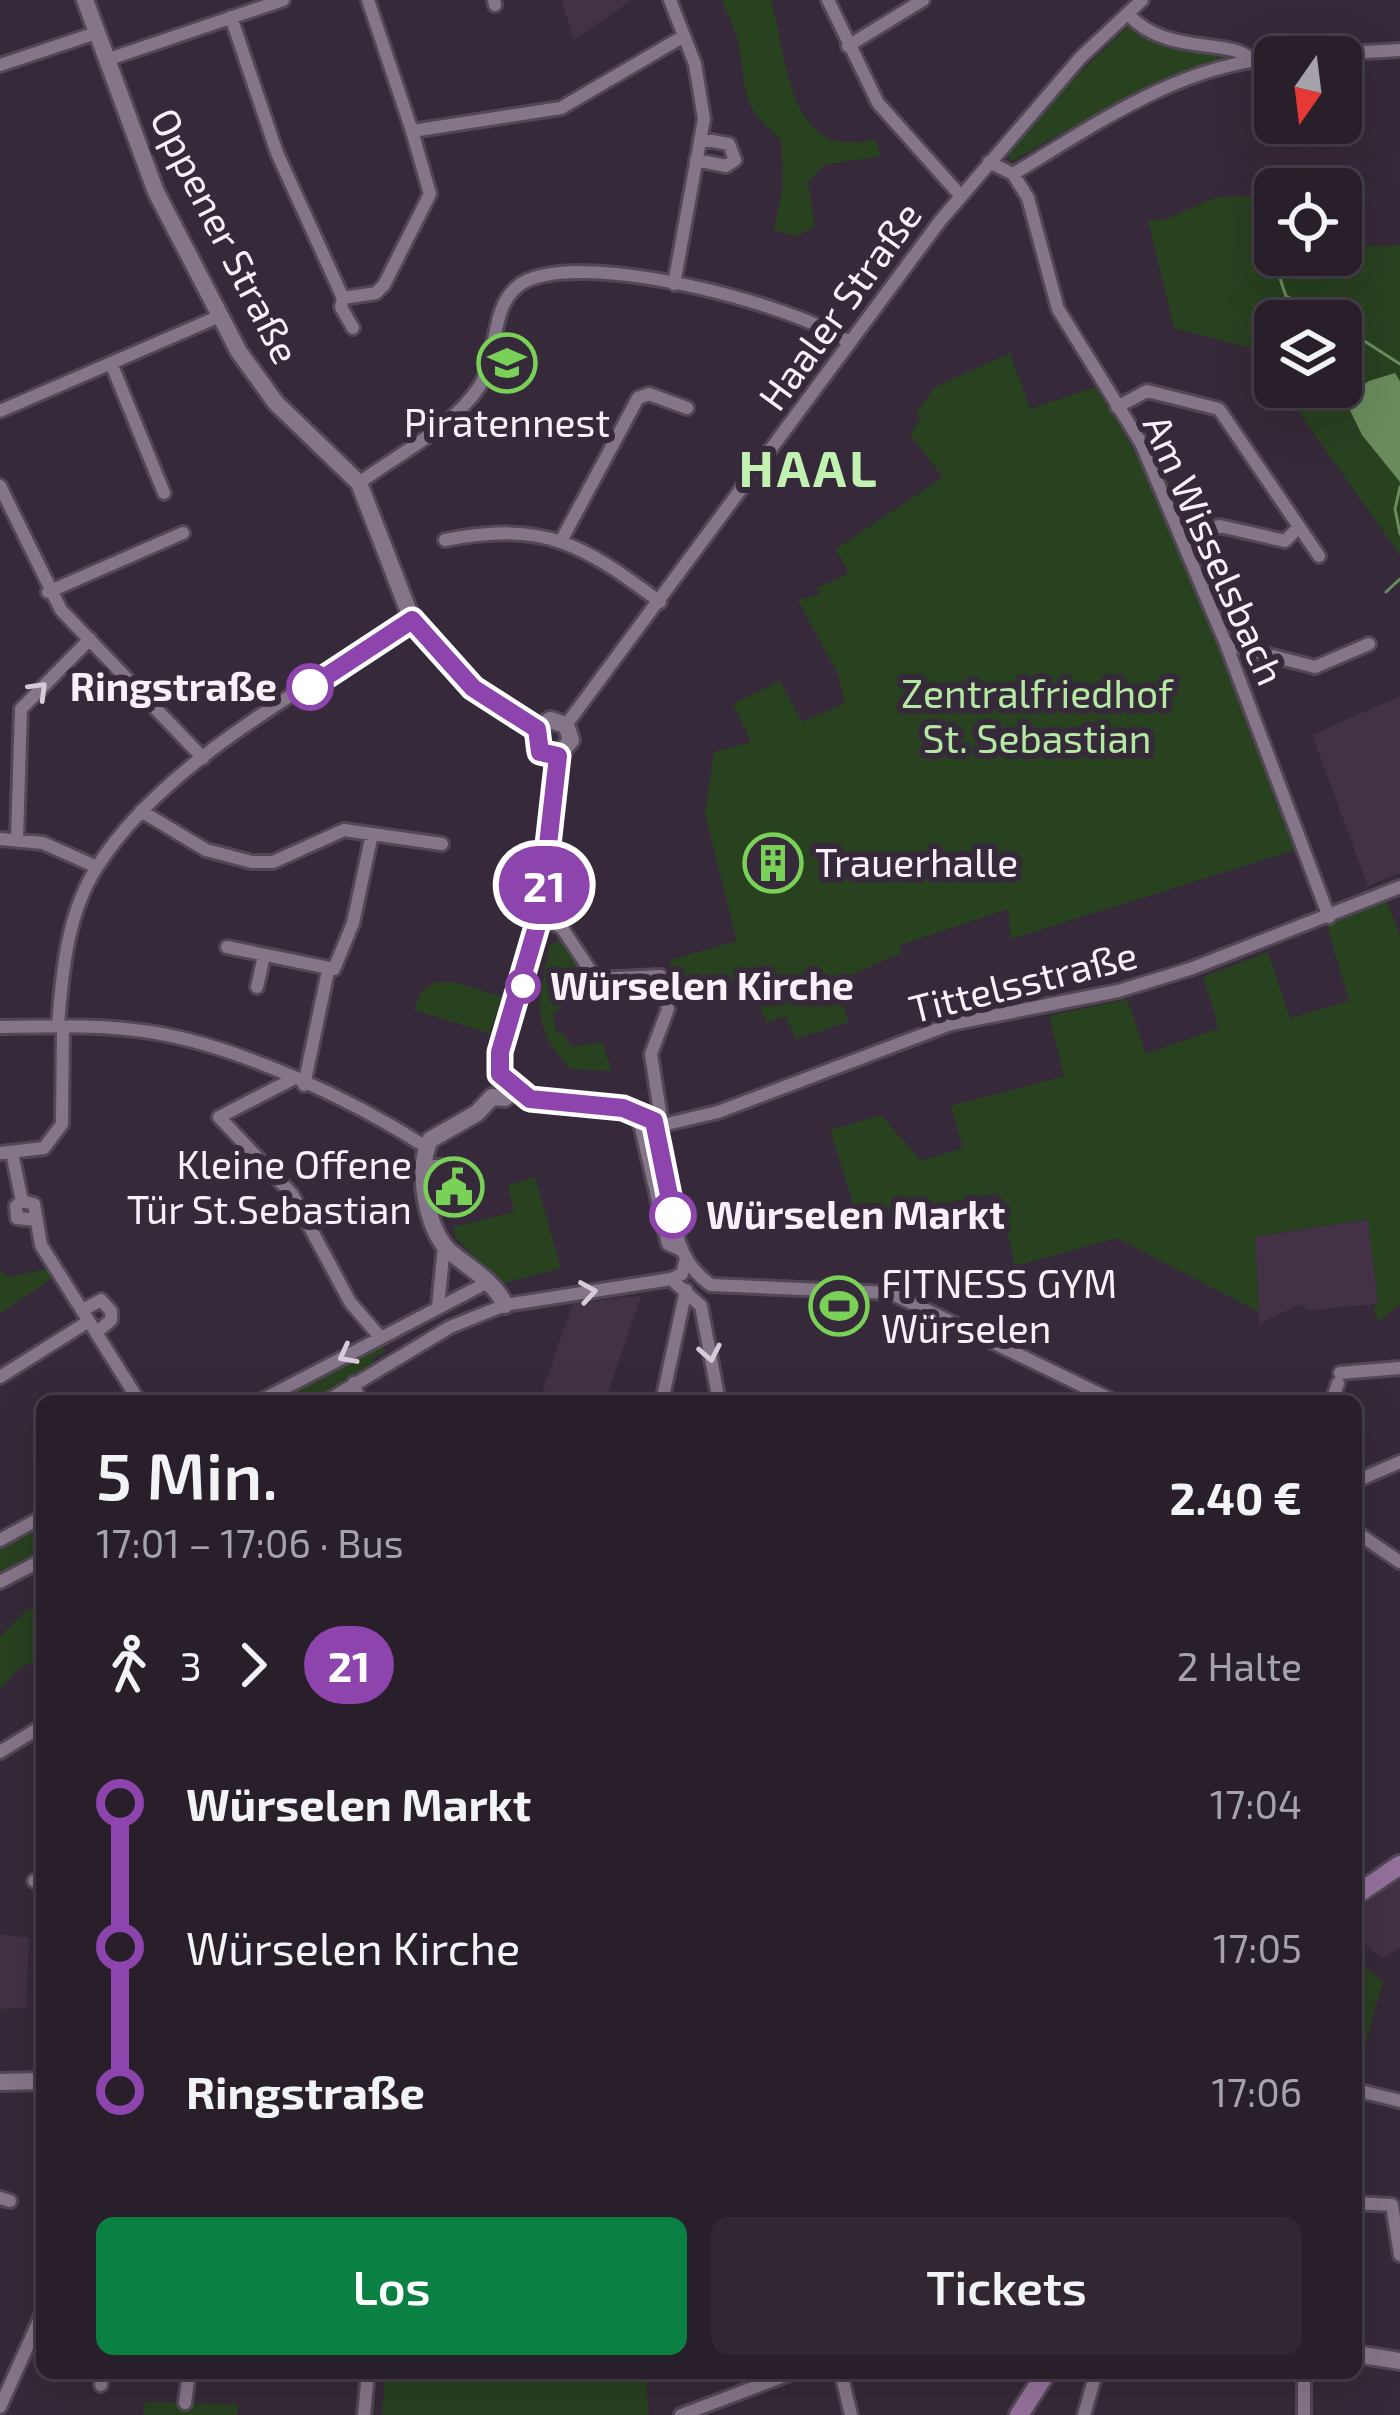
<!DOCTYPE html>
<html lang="de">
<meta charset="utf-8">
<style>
body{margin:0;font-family:"Exo 2",sans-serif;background:#302733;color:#f1f3f6;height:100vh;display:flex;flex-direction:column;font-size:45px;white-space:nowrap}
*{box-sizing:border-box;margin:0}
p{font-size:39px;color:#a5a2a9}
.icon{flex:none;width:66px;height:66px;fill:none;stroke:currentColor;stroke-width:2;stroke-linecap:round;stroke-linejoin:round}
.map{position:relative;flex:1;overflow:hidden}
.drawer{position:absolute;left:36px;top:1395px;width:1326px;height:984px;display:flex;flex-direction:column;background:#281f2b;border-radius:18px;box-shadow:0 12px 48px #0002,0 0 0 3px #443d47}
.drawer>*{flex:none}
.badge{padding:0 24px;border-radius:39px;font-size:42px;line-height:78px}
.needle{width:78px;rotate:194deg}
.controls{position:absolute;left:1254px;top:36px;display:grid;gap:24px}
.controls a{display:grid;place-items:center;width:108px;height:108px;border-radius:18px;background:#281f2b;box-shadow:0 12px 48px #0002,0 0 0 3px #443d47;font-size:60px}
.map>.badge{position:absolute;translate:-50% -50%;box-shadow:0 0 0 6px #fff}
.legs{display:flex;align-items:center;gap:18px;height:132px;padding:0 60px;font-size:39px}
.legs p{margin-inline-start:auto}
.head{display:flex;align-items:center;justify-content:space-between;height:204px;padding:0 60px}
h1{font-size:66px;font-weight:600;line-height:90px}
.action{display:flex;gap:24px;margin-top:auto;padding:24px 60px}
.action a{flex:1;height:138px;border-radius:18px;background:#0b8043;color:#fff;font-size:48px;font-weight:600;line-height:138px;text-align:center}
.action a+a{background:#302733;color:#f1f3f6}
ul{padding:0 60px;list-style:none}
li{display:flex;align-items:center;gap:42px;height:144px;font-size:45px}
li i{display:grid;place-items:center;width:18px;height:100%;margin:0 15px;background:currentColor}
li i::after{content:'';width:30px;height:30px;margin:-15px;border:9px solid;border-radius:50%;background:#281f2b}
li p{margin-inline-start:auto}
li:first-child i{background:linear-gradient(#0000 50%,currentColor 0)}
li:last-child i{background:linear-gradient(currentColor 50%,#0000 0)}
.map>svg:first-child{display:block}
.built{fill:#433146}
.green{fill:#28411f}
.water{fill:#698c5c}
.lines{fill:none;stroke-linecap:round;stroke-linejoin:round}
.stream{stroke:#698c5c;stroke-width:3}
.street-casing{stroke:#524754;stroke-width:18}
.secondary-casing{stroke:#524754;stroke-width:22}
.primary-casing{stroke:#524754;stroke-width:24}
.street{stroke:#857588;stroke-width:12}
.secondary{stroke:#857588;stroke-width:16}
.primary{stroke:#95729c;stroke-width:18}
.oneway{stroke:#d6cbd8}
.line-1-casing{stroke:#fff;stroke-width:27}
.line-1{stroke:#8e44ad;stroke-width:18}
.stop-1-dot{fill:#fff;stroke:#8e44ad;stroke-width:6}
.labels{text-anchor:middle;stroke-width:12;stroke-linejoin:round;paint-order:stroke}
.street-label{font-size:39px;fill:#f9f0fa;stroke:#362939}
.poi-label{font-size:39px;fill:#f9f0fa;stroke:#362939;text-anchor:start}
.stop-label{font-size:39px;font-weight:bold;fill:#f9f0fa;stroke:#362939;text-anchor:start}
.park-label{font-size:39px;fill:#b4e9a1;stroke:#362939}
.district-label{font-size:51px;font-weight:bold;letter-spacing:3px;fill:#c1f2b1;stroke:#362939}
</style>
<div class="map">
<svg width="1400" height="2415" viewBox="0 0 1400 2415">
<rect width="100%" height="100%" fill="#362939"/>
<path class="built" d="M561,0H632L574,40Z
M1400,696V873L1368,886L1312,735Z
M1369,1219L1378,1304L1308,1310L1300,1304L1259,1324L1255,1237Z
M641,1296L605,1401H539L573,1303Z
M1400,1879V1947L1383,1958L1356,1938V1911Z
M0,1934L29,1938L26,2007L0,2009Z"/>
<path class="green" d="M722,0H771C788,58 787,164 875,139L881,156L824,165L808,182L815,226L795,236L774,230L783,186L781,140C741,106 747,95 739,46C737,31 727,15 722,0Z
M1130,25L1180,50L1236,53L1133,93L1010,162L1008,153L1075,77Z
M1275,196V255H1341V247L1400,245V555L1281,387H1341V321H1275V379L1250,348L1174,328L1148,220H1165L1216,197Z
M1010,353L1030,409L1095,387C1189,525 1236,695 1295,850L1011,939L1008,909L900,945L901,953L835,982L849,1022L796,1039L785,1016L767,1023L746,978L678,999L670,960L737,941L705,813L714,752L751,742L733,704L780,681L802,722L845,703L838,674L798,600L821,594L817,588L849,573L836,549L943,477L910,435L921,417L916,413L935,387Z
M1386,900L1400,935V1304L1380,1321L1373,1312L1378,1303L1368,1219L1255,1237L1259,1312L1117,1238L1015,1266L998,1193L858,1219L830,1130L881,1115L921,1161L963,1148L951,1106L1064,1076L1049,1016L1127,999L1146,1054L1219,1028L1203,977L1268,952L1290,1018L1349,1001L1326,922Z
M563,937L589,977L645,979L659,987L661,1004L657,995H647L632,980L619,983L620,992L605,993L600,987L561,993V1009L553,1013L555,1032L564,1033L571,1047L602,1042L612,1071L571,1069C529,1026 539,1003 549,946Z
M435,982L458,983L502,997L489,1033L414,1010L421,992Z
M535,1177L561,1268L502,1284L455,1237L453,1227L514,1212L508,1185Z
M50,1268L56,1276L0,1313V1271L9,1277Z
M382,1345L386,1352L371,1359L375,1366L317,1401H279Z
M42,1527V1552L0,1575V1549Z
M42,1605V1659L19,1668L0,1690V1637L24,1612Z
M1356,1959L1383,1982L1356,2074L1361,2041Z
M385,2373H645L649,2415H382Z
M145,2402L238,2404V2415H143Z"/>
<path class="water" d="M1395,373L1400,381V482L1362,435L1344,398L1369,381Z"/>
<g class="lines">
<path class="stream" d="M1268,186C1260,209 1277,272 1286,296L1330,321
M1341,326L1400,364
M1400,487L1395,509L1400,534
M1386,592L1400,579"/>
<defs>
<path id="street" d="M368,0L412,131L561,108L684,36
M494,0L495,5
M670,0L695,64L704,119L674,284
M828,0L878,103L960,195
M1128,14C1166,57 1233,37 1251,60
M231,17L277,153L343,298L376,293L384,285L430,194L412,131
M848,46L923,0
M1282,57L1400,50
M106,60L283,0
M0,65L96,33
M696,160L726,166L735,160L729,144L700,139
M989,162L1013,174L1028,198L1058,309L1141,443L1226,644L1329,917
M1013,174C1095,125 1177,66 1275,58
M343,298L341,307L353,328
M111,363L164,493
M1117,407L1147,391L1219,409L1319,556
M0,411L220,316
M359,483C397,455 453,427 479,387C499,357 489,309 518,286C571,245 796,304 850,343
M0,486L61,610L203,758
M1182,536L1220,526L1285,541L1298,528
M445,540C544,521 581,543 660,602
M561,541L638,398L649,394L687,408
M48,592L183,533
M1226,644L1315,667L1369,644
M566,725L940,221L1081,57L1142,0
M141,811L206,850L252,862H273L344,830L442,844
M0,839L43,843L97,867
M17,839L21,709L90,639
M540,916L562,928L596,979L660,976L668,1009L651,1054L662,1125
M227,947L334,969L353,923L372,834
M257,987L264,956
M58,1026C62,973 67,913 97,867C165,760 307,688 412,620
M0,1027C51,1026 106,1024 156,1033C243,1048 353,1100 426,1147
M291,1080L219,1117L292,1194L350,1302L380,1337
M304,1085L328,971
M512,1087C553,1120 611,1094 654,1121C684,1174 654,1246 711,1285
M639,1119L668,1244L679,1249
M658,1126L718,1112L951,1024L1118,991L1190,969L1400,887
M0,1153L44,1148L62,1124L63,1026
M12,1153L22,1201L34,1204L41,1245L139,1401
M422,1166H449
M22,1201L16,1206L17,1218L37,1220
M671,1279L701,1306L719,1401
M711,1285L891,1293L1114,1401
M438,1307L444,1246
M83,1310L101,1300L111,1311V1320L97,1332
M1340,1373L1400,1368
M0,1377L89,1321
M354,1383L359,1401
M260,1401L488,1282
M327,1401L450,1327L505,1305L671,1279L682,1274L685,1262
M662,1401L686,1290
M1332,1401L1338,1383
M1356,1481L1400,1462
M1356,1532L1400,1562
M0,1540L42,1517
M0,1582L42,1560
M0,1752L42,1726
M34,1881H42
M1356,2090L1400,2101
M0,2198L10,2201
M1356,2203L1392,2205L1400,2255
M841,2373L851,2415
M1304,2377V2415
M101,2385L102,2373
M185,2403L189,2373
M0,2407L42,2314
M364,2415L368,2373
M681,2415L792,2373
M1084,2415L1096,2373"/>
<path id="secondary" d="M85,0L156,192L239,352L276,403L359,483L412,620L473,688L537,729
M537,729L550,720L566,725L571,740L558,756
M537,729L536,747L558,756
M500,1074V1052L540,916L558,756
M492,1097L477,1113L430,1140C416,1168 426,1229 449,1251C469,1268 494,1281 505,1305
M492,1097L505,1098L511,1091L510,1080L500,1074
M0,2082L42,2081
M1356,2354L1400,2361"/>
<path id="primary" d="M1356,1895L1400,1865
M1019,2415L1046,2373"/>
</defs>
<use href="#street" class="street-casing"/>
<use href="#secondary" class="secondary-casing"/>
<use href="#primary" class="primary-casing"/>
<use href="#street" class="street"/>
<use href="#secondary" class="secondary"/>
<use href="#primary" class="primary"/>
</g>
<defs><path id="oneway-chevron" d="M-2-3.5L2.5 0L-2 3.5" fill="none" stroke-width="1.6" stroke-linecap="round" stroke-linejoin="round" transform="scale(3)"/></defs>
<g class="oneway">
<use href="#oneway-chevron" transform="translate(39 690) rotate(-45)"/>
<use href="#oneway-chevron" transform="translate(588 1292) rotate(-9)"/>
<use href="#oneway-chevron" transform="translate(710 1353) rotate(79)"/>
<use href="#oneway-chevron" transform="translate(347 1355) rotate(152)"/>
</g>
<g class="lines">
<defs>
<path id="line-1" d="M310,687L412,620L473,688L537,729L540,752L558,756L540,916L500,1052V1074L530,1099L623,1108L654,1121L673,1215"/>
</defs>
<use href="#line-1" class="line-1-casing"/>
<use href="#line-1" class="line-1"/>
</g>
<defs>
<symbol id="school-ring" viewBox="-11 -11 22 22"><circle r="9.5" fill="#362939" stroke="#7ad157" stroke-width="1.5"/><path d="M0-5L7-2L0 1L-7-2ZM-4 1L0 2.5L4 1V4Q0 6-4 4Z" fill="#7ad157"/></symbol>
<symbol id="building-ring" viewBox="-11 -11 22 22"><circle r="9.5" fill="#362939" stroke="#7ad157" stroke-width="1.5"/><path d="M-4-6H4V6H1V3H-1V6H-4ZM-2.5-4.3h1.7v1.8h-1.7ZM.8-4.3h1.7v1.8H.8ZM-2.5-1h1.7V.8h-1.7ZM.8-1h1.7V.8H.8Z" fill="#7ad157"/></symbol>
<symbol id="civic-ring" viewBox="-11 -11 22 22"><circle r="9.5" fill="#362939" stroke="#7ad157" stroke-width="1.5"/><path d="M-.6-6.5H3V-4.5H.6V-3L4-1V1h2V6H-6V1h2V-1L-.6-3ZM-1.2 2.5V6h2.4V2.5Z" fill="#7ad157"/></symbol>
<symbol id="stadium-ring" viewBox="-11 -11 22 22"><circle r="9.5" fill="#362939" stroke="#7ad157" stroke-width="1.5"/><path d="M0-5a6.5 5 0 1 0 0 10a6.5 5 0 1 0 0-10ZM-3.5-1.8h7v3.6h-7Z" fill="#7ad157"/></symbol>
</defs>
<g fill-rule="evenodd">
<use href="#school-ring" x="474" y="330" width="66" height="66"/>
<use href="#building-ring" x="740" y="830" width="66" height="66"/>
<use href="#civic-ring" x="421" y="1154" width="66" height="66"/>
<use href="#stadium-ring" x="806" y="1273" width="66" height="66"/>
</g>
<g class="stop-1-dot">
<circle cx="310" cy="687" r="21"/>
<circle cx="523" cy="986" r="15"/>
<circle cx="673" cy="1215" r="21"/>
</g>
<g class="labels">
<g class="street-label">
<text transform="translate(225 236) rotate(63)" y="14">Oppener Straße</text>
<text transform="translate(840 306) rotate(-54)" y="14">Haaler Straße</text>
<text transform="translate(1214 550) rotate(66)" y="14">Am Wisselsbach</text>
<text transform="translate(1023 982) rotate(-14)" y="14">Tittelsstraße</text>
</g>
<g class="poi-label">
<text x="507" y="437" text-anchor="middle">Piratennest</text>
<text x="815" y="877">Trauerhalle</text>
<text x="412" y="1179" text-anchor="end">Kleine Offene<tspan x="412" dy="45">Tür St.Sebastian</tspan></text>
<text x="881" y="1298">FITNESS GYM<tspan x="881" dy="45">Würselen</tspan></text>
</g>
<g class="stop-label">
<text x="277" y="701" text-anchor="end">Ringstraße</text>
<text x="550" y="1000">Würselen Kirche</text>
<text x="706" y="1229">Würselen Markt</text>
</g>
<g class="park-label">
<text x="1037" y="708">Zentralfriedhof<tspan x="1037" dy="45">St. Sebastian</tspan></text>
</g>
<g class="district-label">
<text x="809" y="487">HAAL</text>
</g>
</g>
</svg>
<div class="controls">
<a><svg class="needle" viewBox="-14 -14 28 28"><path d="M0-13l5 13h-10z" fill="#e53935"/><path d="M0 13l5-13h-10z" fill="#a5a2a9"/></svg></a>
<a><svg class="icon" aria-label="locate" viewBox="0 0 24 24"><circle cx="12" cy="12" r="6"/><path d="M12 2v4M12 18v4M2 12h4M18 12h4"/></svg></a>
<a><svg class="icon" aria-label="layers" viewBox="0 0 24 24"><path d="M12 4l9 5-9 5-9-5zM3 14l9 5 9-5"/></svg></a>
</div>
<b class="badge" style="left:544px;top:885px;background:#8e44ad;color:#fff">21</b>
<section class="drawer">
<div class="head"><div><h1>5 Min.</h1><p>17:01 – 17:06 · Bus</p></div><b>2.40 €</b></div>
<div class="legs"><svg class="icon" aria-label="walk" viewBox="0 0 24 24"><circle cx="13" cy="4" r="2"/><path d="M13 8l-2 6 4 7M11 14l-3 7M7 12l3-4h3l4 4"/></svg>3<svg class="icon" aria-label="forward" viewBox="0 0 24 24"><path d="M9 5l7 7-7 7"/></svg><b class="badge" style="background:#8e44ad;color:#fff">21</b><p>2 Halte</p></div>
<ul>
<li><i style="color:#8e44ad"></i><b>Würselen Markt</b><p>17:04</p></li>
<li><i style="color:#8e44ad"></i><span>Würselen Kirche</span><p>17:05</p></li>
<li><i style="color:#8e44ad"></i><b>Ringstraße</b><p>17:06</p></li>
</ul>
<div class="action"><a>Los</a><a>Tickets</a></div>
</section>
</div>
